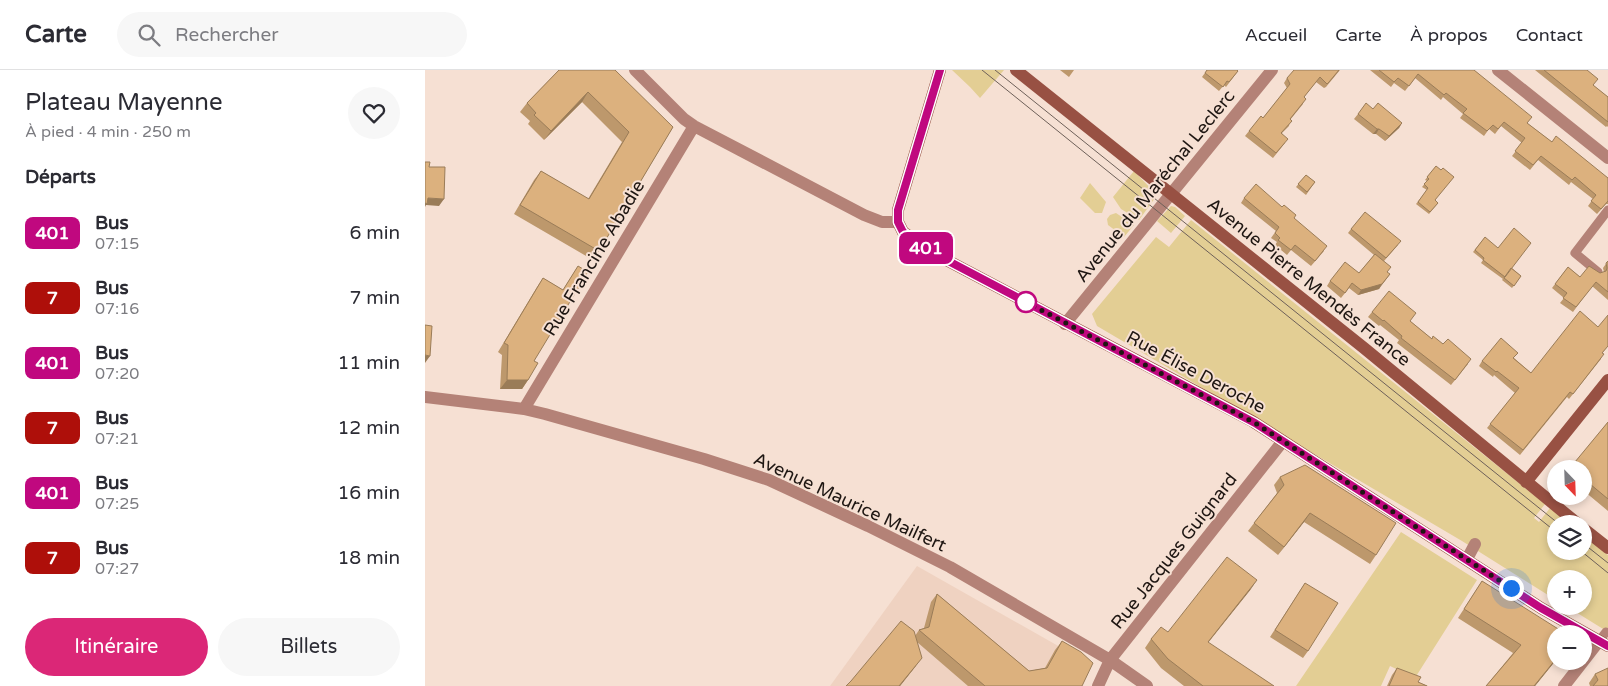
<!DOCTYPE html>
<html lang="fr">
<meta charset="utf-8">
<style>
body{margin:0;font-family:"Varela Round",sans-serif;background:#f7f7f7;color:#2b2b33;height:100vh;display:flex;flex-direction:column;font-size:19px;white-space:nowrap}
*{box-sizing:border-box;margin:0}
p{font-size:16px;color:#7c7c81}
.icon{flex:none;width:28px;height:28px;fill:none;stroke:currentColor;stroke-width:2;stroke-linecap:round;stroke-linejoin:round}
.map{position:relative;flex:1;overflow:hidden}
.sheet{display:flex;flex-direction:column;background:#fff;width:425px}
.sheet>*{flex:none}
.badge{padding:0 10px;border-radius:8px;font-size:18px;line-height:32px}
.needle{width:32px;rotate:157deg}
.fabs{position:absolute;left:1122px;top:390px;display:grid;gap:10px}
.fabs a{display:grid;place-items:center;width:45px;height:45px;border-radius:50%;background:#fff;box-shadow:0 2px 8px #0003;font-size:25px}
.you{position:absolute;width:25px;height:25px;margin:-12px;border:4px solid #fff;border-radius:50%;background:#1a73e8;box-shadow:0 0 0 8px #1a73e833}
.map>.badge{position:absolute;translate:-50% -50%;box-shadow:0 0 0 2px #fff}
h2{padding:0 25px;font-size:19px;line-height:45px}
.round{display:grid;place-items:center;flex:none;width:52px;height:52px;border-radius:26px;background:#f7f7f7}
.overview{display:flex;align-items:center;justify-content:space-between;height:85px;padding:0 25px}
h1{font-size:24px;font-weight:600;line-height:38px}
.primary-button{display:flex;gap:10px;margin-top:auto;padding:10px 25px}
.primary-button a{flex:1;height:58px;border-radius:30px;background:#db2777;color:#fff;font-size:20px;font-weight:600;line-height:58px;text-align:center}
.primary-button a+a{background:#f7f7f7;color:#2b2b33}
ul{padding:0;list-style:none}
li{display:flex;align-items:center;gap:15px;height:65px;padding:0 25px}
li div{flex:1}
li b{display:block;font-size:19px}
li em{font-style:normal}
li .badge{min-width:55px;font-weight:700;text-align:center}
header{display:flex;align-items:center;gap:30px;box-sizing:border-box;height:70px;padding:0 25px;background:#fff;border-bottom:1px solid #e1e1e2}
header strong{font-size:24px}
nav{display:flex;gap:28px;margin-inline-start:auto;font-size:18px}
.search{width:350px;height:45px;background:#f7f7f7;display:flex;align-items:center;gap:12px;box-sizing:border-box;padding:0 18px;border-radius:28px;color:#7c7c81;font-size:19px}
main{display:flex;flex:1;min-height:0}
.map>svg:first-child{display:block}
.built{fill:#efd2c1}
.green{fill:#e3ce94}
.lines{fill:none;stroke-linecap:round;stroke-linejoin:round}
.lane{stroke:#b48277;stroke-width:9}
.street{stroke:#b48277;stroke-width:12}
.secondary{stroke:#985143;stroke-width:12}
.tram{stroke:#6e6059;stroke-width:1}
.wall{fill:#bd986c}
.shaded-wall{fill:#9a7c58}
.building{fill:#dcb17e;stroke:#9a7c58}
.line-casing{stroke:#fff;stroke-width:11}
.line{stroke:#c0087f;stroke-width:8}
.walk{stroke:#1e1612;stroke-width:5;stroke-dasharray:0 9}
.stop-dot{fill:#fff;stroke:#c0087f;stroke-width:2.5}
.labels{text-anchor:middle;stroke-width:4;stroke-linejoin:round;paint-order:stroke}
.street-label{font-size:18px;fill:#1e1612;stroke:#f6e0d3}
</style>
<header>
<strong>Carte</strong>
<div class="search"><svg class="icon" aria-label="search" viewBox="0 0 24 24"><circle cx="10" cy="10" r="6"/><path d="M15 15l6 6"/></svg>Rechercher</div>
<nav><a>Accueil</a><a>Carte</a><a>À propos</a><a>Contact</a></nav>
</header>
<main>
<section class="sheet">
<div class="overview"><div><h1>Plateau Mayenne</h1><p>À pied · 4 min · 250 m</p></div><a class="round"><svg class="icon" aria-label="heart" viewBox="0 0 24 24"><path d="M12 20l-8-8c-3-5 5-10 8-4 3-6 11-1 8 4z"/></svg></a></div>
<h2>Départs</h2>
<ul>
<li><span class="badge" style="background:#c0087f;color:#fff">401</span><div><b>Bus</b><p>07:15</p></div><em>6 min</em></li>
<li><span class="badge" style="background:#ae0f0a;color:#fff">7</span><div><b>Bus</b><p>07:16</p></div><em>7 min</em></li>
<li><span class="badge" style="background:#c0087f;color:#fff">401</span><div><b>Bus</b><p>07:20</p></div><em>11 min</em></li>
<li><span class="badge" style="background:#ae0f0a;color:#fff">7</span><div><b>Bus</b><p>07:21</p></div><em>12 min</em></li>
<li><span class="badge" style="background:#c0087f;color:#fff">401</span><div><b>Bus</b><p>07:25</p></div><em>16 min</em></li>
<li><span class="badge" style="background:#ae0f0a;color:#fff">7</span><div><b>Bus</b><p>07:27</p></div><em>18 min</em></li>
</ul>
<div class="primary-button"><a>Itinéraire</a><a>Billets</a></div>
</section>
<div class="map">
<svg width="1183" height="616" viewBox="0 0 1183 616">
<rect width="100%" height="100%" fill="#f6e0d3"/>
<path class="built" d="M492,496L665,594L655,616H405Z"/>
<path class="green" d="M527,0H579L555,28L545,17Z
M709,101L731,124L730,128L714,150L696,139L688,127Z
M665,113L681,132L677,143H670L655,128Z
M746,136L750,137L760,146L746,163L732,151Z
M691,143L709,155L699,167L683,155L682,149L685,145Z
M766,150L1120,434L1109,448L1114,452L1125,438L1144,454H1131V481H1159V466L1183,485V562L1141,536H1159V509H1131V530L1037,471L672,256L667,244L731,167L744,177Z
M976,462L1052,510L990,608L965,596L956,616H871Z"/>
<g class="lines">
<path class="lane" d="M1173,202L1150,183L1183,140
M1174,571L1181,562"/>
<path class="street" d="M210,0L259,49L269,56L439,145L457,152H473
M1073,0L1183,88
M640,254L847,0
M0,327L99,339L120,344L279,389L344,410L443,456L525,497L685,590L722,616
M99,339L269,56
M1042,489L1050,474
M673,616L685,590L858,371
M1139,616L1174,571"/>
<path class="secondary" d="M515,0L473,140V152L478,162L510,184L827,351L1116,538L1183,576
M591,0L939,278L1153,454
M1101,412L1183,310
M1159,459L1183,478"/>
<path class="tram" d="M557,0L1131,462
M570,0L1134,454
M1159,474L1183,493
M1156,481L1183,503"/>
</g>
<path class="wall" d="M134,0L248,57L174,181L168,190L89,144L109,110L116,101L163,129L197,72L157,32L119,70L103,54L105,51L95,42L102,33Z
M635,0H649L644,7Z
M782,0L813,1L801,17L799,15L794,21L777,7Z
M915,0L901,17L899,18L891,12L879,27L878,34L865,50L864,56L857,63L860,73L848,88L820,66L824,61L838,48L862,18L859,13L862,8Z
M945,0H1049L1102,53L1127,72L1183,108V134H1181L1172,144L1163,136L1168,129L1146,112L1144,115L1113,90L1105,100L1087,86L1097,73L1076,56L1070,64L1064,59L1059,66L1035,48L1038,44L1018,27L1016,30L990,8L980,21L969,13L966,17Z
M1110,0H1162L1168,15L1183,27V57L1182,56L1181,57Z
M948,39L977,53L974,58L960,71L951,64H948L929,49L933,44Z
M1011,96L1010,130L1013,133L1004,144L991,134L1002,120L997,117L1002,111L1000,110Z
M881,105L890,112L881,125L871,117Z
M819,128L869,148L899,181L886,196L866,180L862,185L850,175L852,172L846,168L851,161L816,133Z
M926,159L973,175L959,191L962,202L954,219L933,225L924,218L916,228L902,216L905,211L934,203L949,185L923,163Z
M1060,167L1087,198L1096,206L1087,218L1077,210L1082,204L1078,209L1056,193L1058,190L1048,182Z
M1183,191V230L1167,216L1148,242L1135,233L1139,228L1127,218L1143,197L1155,207L1175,203L1179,202L1178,198Z
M153,196L109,291L103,310L97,319H75L77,285L73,282L112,217L118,208L138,220Z
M947,242L985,251L1007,269L1043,294L1026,315L972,273L974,270L955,255L954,256L943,247Z
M1183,276L1177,283L1176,289L1144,329L1142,327L1095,385L1062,358L1090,323L1069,305L1068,307L1054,296L1057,291L1089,288L1106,303Z
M1183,352V441L1159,421V399H1145Z
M855,407L951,485L945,494L879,452L853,485L823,461L852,423L849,415Z
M1057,511L1131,564V590L1110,616H1061L1088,583L1033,548Z
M880,513L883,581L878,588L845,567Z
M826,519L783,573L849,616H759L736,598L720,578L726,569L743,562Z
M512,524L604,601L620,598L630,580L637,571L657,616H543L492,572L491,596L475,616H421L426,611L490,566L494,560L499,558L506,532Z
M972,598L993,612L1003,616H962L967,605Z
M1170,604L1183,616H1165L1164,613Z"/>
<path class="shaded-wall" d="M163,22L157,32L119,70L126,61Z
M977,53L974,58L960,71L964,66Z
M952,59H954L951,64H948Z
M3,128L19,129L14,136L1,135L0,137V131Z
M965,204L954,219L933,225L936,220Z
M0,285L5,286L0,293Z
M82,310H103L97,319H75Z
M885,443L879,452L853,485L859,477Z
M832,510L826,519L776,581L783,572Z
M497,588L475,616H474Z
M1131,589V590L1110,616H1109Z"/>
<path class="building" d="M134,0H190L248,57L174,181L95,135L116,101L164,129L204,62L163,22L126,61L109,45L111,43L102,33Z
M782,0H812L813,1L804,12L802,11L798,17L780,3Z
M869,0H914L904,12L902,14L895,7L879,27L881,29L865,49L867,51L856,63L863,69L851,83L824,61L836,46L838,48L865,14L862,8Z
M954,0H1049L1107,47L1102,53L1127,72L1131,66L1183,108V131L1176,139L1166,131L1171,125L1150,107L1147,110L1116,86L1108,95L1090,81L1100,68L1079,52L1073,59L1068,55L1062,61L1038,43L1042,39L1021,23L1019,25L993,4L984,16L973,8L969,12Z
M1119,0H1162L1173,9L1168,15L1183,27V52Z
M941,33L948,39L953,33L977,53L964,66L954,59H952L933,44Z
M0,92H5L4,97H20L19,129L3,128L2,134L0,133Z
M1011,96L1016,100L1018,98L1029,107L1010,130L1013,133L1005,142L993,132L1003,118L999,114L1004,109L1002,107Z
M881,105L890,112L882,122L873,114Z
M831,114L857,137L859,135L871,145L869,148L902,176L890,191L870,175L866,180L853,170L855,168L850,163L854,157L819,128Z
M940,142L976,171L961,188L926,159Z
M1089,158L1106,173L1080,207L1058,190L1059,188L1050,180L1060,167L1073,178Z
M950,184L966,197L962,202L965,204L957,214L936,220L927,213L920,223L905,211L920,192L934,203Z
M1183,191V222L1171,212L1151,237L1138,228L1142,223L1130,214L1143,197L1155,207L1164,196L1175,203L1181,201L1182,198L1181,193Z
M153,196L163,202L109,291L113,293L103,310H82L83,275L79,273L118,208L138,220Z
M1086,198L1096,206L1089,216L1079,208Z
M964,221L991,243L985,251L1007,269L1008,266L1018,274L1023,269L1046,289L1030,310L976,268L977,266L959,250L958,251L947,242Z
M1155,241L1173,257L1183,245V276L1177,283L1179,284L1148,324L1145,322L1098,380L1065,354L1094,318L1072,301L1071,302L1057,291L1076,268L1093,283L1088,288L1106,303Z
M0,255L7,256L5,286L0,285Z
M1183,352V429L1159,409V399H1146L1145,398Z
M880,395L971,453L951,485L885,443L859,477L829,453L859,415L855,407Z
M802,487L832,510L783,572L849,616H778L743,589L726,569L736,557L743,562Z
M1057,511L1138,562L1137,564H1131V589L1109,616H1061L1096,575L1039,539Z
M880,513L913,533L883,581L850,560Z
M512,524L604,601L622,598L637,571L656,582L668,593L657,616H560L494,560L504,557Z
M476,551L489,561L497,588L474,616H421L426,611Z
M972,598L996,607L993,612L1002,616H964Z
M1183,598V616H1168L1173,610L1170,604Z"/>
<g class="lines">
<defs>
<path id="line" d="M515,0L473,140V152L478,162L510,184L830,353L1116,538L1183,576"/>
</defs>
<use href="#line" class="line-casing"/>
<use href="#line" class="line"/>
<path class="walk" d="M601,232L830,353L1086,518"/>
</g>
<circle class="stop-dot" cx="601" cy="232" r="10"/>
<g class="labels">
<g class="street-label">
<text transform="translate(730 116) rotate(-51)" y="6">Avenue du Maréchal Leclerc</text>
<text transform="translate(169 188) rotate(-59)" y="6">Rue Francine Abadie</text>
<text transform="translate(884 212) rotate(39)" y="6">Avenue Pierre Mendès France</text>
<text transform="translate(771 302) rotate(28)" y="6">Rue Élise Deroche</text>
<text transform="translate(425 432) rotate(25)" y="6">Avenue Maurice Mailfert</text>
<text transform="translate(749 481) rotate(-52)" y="6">Rue Jacques Guignard</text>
</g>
</g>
</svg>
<div class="fabs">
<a><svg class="needle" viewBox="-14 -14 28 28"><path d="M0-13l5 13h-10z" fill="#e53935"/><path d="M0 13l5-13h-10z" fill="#7c7c81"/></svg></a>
<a><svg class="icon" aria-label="layers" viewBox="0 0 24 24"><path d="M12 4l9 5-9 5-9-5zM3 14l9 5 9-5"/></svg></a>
<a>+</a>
<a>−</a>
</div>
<div class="you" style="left:1086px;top:518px"></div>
<b class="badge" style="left:501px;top:178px;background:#c0087f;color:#fff">401</b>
</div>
</main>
